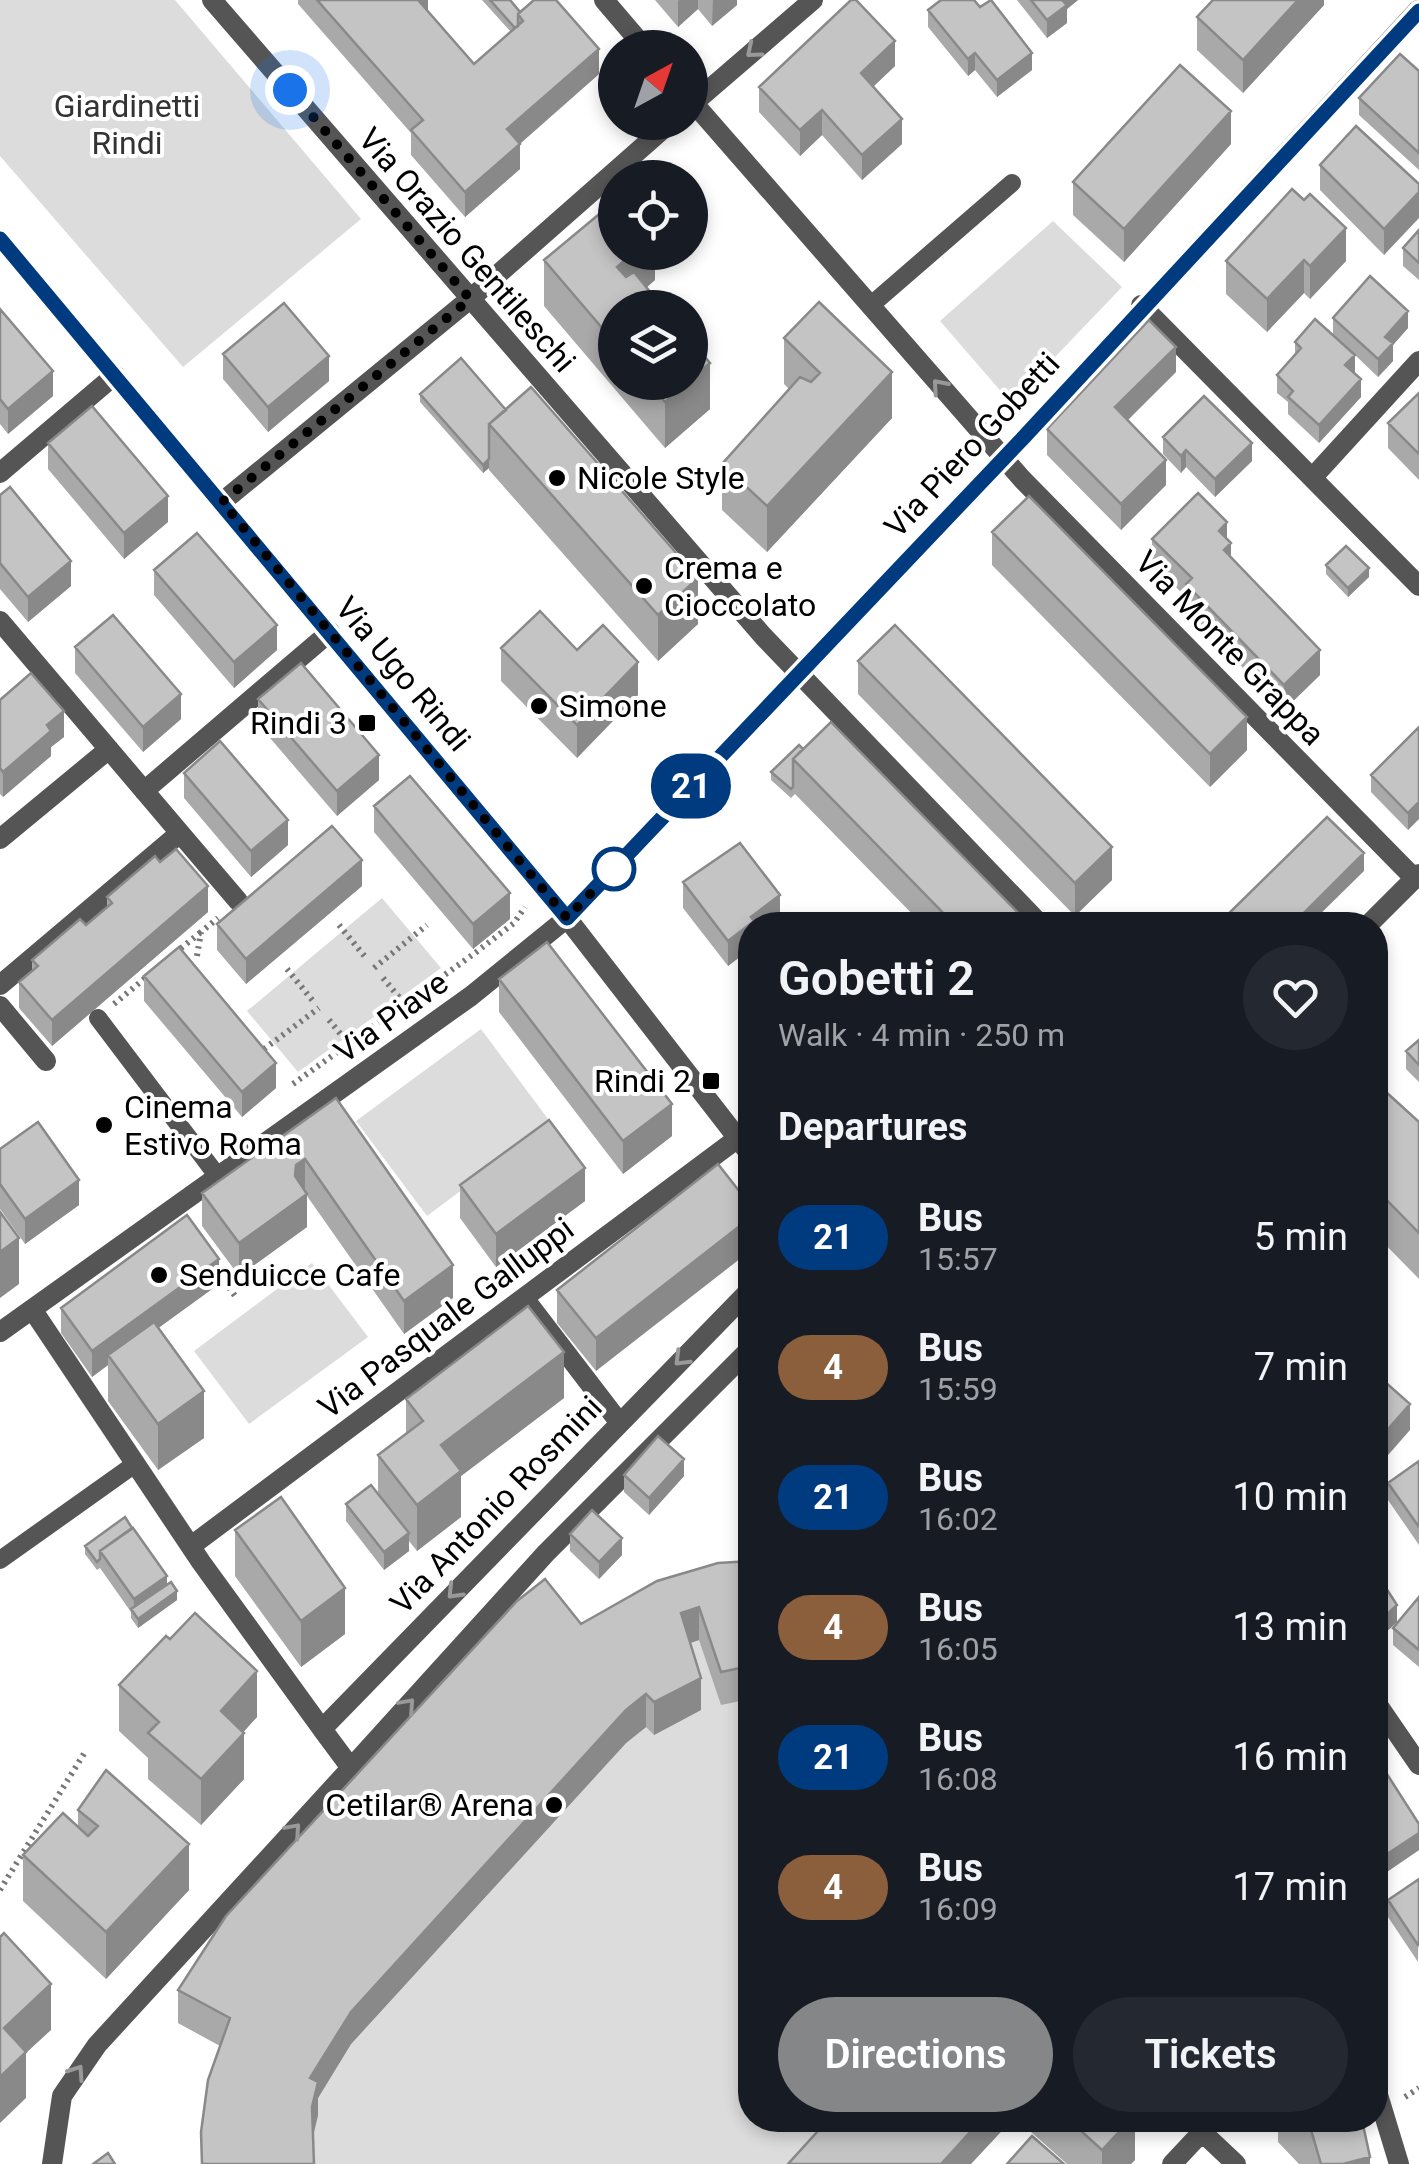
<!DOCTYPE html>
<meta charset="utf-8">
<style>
body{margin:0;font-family:Roboto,sans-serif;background:#242831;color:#f1f3f6;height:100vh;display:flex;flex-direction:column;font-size:38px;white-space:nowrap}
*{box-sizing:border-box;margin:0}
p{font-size:32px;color:#9ea1a6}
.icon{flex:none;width:55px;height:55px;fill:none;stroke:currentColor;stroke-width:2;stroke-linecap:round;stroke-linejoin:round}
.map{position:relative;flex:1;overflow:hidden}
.details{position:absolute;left:738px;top:912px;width:650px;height:1220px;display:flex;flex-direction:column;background:#171b24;border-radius:40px;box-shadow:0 5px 15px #0003}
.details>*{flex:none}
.badge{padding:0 20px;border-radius:32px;font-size:35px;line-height:65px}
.needle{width:65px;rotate:40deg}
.tools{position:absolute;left:598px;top:30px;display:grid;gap:20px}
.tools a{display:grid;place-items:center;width:110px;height:110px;border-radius:50%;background:#171b24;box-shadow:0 5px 15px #0003;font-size:50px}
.you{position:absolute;width:50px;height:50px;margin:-25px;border:8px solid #fff;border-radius:50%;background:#1a73e8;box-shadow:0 0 0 15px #1a73e833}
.map>.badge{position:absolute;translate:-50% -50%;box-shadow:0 0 0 5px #fff}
h2{padding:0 40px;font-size:38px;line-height:90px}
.round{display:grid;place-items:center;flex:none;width:105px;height:105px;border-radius:52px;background:#242831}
.overview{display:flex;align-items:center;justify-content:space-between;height:170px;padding:0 40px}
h1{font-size:48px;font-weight:600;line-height:75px}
.button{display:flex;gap:20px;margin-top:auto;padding:20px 40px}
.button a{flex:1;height:115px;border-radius:60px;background:#858687;color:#fff;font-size:40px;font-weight:600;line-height:115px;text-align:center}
.button a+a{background:#242831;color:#f1f3f6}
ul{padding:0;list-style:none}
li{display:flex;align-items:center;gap:30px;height:130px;padding:0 40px}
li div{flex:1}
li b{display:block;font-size:38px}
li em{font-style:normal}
li .badge{min-width:110px;font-weight:700;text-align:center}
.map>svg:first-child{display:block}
.green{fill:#dcdcdc}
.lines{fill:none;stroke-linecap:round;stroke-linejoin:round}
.path{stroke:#777;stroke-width:6;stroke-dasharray:2.5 5;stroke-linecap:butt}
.service{stroke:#555;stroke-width:18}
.minor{stroke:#555;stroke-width:20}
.tertiary{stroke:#555;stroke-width:20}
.wall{fill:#a9a9a9}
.shaded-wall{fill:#898989}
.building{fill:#c4c4c4;stroke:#898989;stroke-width:2.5}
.oneway{stroke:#999}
.line-casing{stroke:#fff;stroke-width:22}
.line{stroke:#003b80;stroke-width:15}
.walk{stroke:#000;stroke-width:10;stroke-dasharray:0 18}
.poi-dot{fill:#000;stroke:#fff;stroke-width:4}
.stop-dot{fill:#fff;stroke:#003b80;stroke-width:5}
.labels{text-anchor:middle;stroke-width:8;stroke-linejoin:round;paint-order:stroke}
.park-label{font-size:32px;fill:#333;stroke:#fff}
.street-label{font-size:32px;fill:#000;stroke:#fff}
.poi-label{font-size:32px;fill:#000;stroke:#fff;text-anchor:start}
</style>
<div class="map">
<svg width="1419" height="2164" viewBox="0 0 1419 2164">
<rect width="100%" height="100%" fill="#fff"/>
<path class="green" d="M0,0H175L361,219L183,367L0,156Z
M1053,221L1122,287L1011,403L940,321Z
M382,898L441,968L298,1072L247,1011Z
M481,1029L551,1123L427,1216L356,1121Z
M312,1263L368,1337L249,1424L194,1351Z
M750,1592V2120H1011L971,2164H201L230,2051L178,2023L201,1982L581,1657Z"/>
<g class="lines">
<path class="path" d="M339,925L366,958
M175,953L201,932
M197,956L201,932L218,918
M374,968L427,925
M287,969L313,1001
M383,978L403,1002
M114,1004L150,974
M329,1020L348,1043
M264,1049L319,1008
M293,1084L475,953L514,923L525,907
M216,1269L235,1296
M0,1890L85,1752
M1405,2097L1419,2088"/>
<path class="service" d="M870,306L1012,183
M98,1018L219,1178
M0,1560L135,1464"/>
<path class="minor" d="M212,0L763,636L1041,925
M604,0L645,48
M690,99L1022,479L1415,879
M690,106L813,0
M1141,305L1419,586
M0,473L115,375
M1313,477L1419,361
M222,502L470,299L671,122
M0,621L180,833L0,985
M144,791L330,632
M180,833L238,901
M0,839L109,749
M0,1006L46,1061
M750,1290L322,1729L351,1768L546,1553L750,1349
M524,1298L619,1422
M32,1309L201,1562L322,1729
M0,1332L471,996L567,918L1024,437L1418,10
M191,1546L738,1138
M1375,1701L1419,1765
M52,2164L62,2096L97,2045L351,1768
M1172,2164L1202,2132L1236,2164"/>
<path class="tertiary" d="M0,239L567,918L750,1154
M1368,925L1419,874
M1375,2085L1399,2164"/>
</g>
<path class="wall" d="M298,0H428V12L474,64L511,32L482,0H510L520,12L599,74L520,144V169L465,217L411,155V133L298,4Z
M655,0H737V5L712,26L698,9L678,27Z
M1017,0H1078L1067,9V23L1047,38Z
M1324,0V5L1243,93L1197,50V17Z
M980,7L1032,70L997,97L975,70L968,76L928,27V10Z
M895,66L873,87L902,144L862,180L822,135L800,156L759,112V87Z
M1419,71V170L1359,115V98Z
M1231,144L1124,262L1073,215V182Z
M1320,165L1419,184L1384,255L1320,190Z
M1304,200L1346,261L1310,299L1304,293L1267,332L1226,294V261Z
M1419,230V280L1403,266V248Z
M655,252V280L646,287L615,308V382H690L710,409L665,448L544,306V260Z
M0,309L53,396L8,434L0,424Z
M1333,318L1408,328L1393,345V361L1378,377L1355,355L1354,373L1361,397L1319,443L1288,414V402L1277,393V375L1295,355V342L1333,335Z
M784,338L892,418L767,552L722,510V464L789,389L784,384Z
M223,354L329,381L268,432L223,379Z
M1176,372L1127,420L1166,485L1121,530L1047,455V429Z
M1419,393V480L1388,448V423Z
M420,394L506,410L698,624L658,661L489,470V468L483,473L420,402Z
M1163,437L1252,461L1215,497L1186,467L1181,473L1163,454Z
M48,443L168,522L124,559L48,469Z
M0,495L71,586L28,622L0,589Z
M992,532L1247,750L1210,787L992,565Z
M1152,539H1227L1231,557L1320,675L1284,710L1186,609V597L1152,564Z
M1326,565L1369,577L1348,597L1326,574Z
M154,570L277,650L234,688L154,595Z
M75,647L181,719L143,752L75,673Z
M501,648L577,650L638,695L577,758L501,681Z
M858,661L1112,880L1075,916L858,694Z
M258,699L379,780L337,816L258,724Z
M0,700L64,737L51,747V756L3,797L0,794Z
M1419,727L1408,830L1371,792V775Z
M803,749L1028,925H923L795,794L791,798L771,780V772Z
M184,773L288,845L251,877L184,798Z
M374,806L510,919L473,949L374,832Z
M160,862L208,912L52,1046L19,1008V982L32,971V960L86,925L107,908V897Z
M683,882L780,920L750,925V949L728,966L683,908Z
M362,886L246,984L217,950V924Z
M144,976L276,1088L242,1117L144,1001Z
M499,979L672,1136L623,1174L499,1012Z
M1419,1040V1082L1406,1069V1051Z
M1375,1082L1419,1122V1279L1375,1234Z
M336,1098L453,1298L404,1334L307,1196V1227L239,1276L202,1226V1193Z
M0,1149L79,1205L25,1244L0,1209Z
M460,1185L585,1201L496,1267L460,1218Z
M750,1205L596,1371L557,1323V1290Z
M219,1284L158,1328L204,1438L158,1470L108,1401V1365L92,1377L61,1333V1308Z
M564,1398L461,1476V1517L417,1551L409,1541V1551L384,1570L346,1521V1504L378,1495V1455L406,1433V1399Z
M1419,1461V1545L1388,1500V1483Z
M624,1475L684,1476L649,1515L624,1492Z
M235,1530L345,1634L301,1667L235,1576Z
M570,1534L622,1555L599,1579L570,1551Z
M85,1546L167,1584L177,1600L138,1628L131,1618V1612L100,1568L97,1570L85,1554Z
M750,1561V1699L721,1705L699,1640L690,1643L701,1710L654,1735L646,1727L626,1743L351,2044L318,2098V2115L313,2137L314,2164H201V2132L220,2046L178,2023V1990L581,1624Z
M1419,1597V1667L1393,1645V1628Z
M119,1685L257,1717L243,1732L244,1779L201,1825L148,1779V1758L119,1731Z
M1375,1777L1419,1824V1850L1378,1878L1375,1873Z
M78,1810L189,1890L106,1979L23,1901V1855L78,1827Z
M1419,1879L1418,1962L1388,1917V1900Z
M1021,2120H1155L1143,2132L1135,2125V2160L1131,2164H1067L1021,2123Z
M1278,2120H1362L1370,2164H1299L1278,2142Z"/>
<path class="shaded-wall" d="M418,0H428V17L417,26Z
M679,0H698V9L678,27V1Z
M713,0H737V5L712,26Z
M1060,0H1078L1067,9V23L1047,38V20Z
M1298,0H1324V5L1243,93V60Z
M895,41V66L861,98V73Z
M599,49V74L507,155V129Z
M975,53V70L968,76V59Z
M1032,53V70L997,97V80Z
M822,110V135L800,156V130Z
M1231,111V144L1124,262V229Z
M902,119V144L862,180V155Z
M520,144V169L465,217V192Z
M1419,192V218L1384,255V229Z
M1346,228V261L1310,299V266Z
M634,252H655V280L624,308L617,267Z
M1304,260V293L1267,332V299Z
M1408,311V328L1393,345V361L1378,377V359L1385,337Z
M1176,347V372L1115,433V407Z
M1355,355V372L1345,382V365Z
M329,356V381L268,432V407Z
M710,363V409L665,448V402L687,382H690V380Z
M53,371V396L8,434V409Z
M892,372V418L767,552V506Z
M1361,379V397L1319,443V425Z
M1252,443V461L1215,497V479Z
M1186,450V467L1181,473V456Z
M489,459V468L483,473V465Z
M1166,460V485L1121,530V504Z
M168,496V522L124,559V533Z
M1227,522V547L1231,543V568L1224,575L1219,531Z
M71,561V586L28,622V597Z
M1369,568V577L1348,597V588Z
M698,578V624L658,661V615Z
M277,625V650L234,688V662Z
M1320,650V675L1284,710V685Z
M638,662V695L577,758V725Z
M181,694V719L143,752V727Z
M64,711V737L51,747V756L3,797V772L47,725Z
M1247,717V750L1210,787V754Z
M379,755V780L337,816V791Z
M1419,802V819L1408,830V813Z
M288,820V845L251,877V851Z
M1112,847V880L1075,916V883Z
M1364,853V871L1309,925H1292Z
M362,860V886L246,984V959Z
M208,886V912L52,1046V1020Z
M510,893V919L473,949V924Z
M780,895V920L774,925H750V949L728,966V941L751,917Z
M276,1063V1088L242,1117V1092Z
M672,1104V1136L623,1174V1141Z
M305,1159V1192L307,1194V1227L239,1276V1243L296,1165Z
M585,1168V1201L496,1267V1234Z
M79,1180V1205L25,1244V1219Z
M750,1218V1251L596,1371V1338Z
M19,1238V1284L0,1298V1252Z
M219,1259V1284L113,1361L108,1355V1365L92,1377V1351Z
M453,1265V1298L404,1334V1301Z
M564,1352V1398L461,1476V1517L417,1551V1505L441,1445Z
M204,1391V1438L158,1470V1424Z
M1410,1404V1430L1375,1470V1444Z
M684,1459V1476L649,1515V1498Z
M409,1533V1551L384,1570V1552Z
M622,1538V1555L599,1579V1562Z
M167,1576V1593L134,1616V1599Z
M345,1588V1634L301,1667V1621Z
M177,1591V1600L138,1628V1619Z
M1397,1605V1622L1381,1637V1646L1375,1653V1636L1378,1623Z
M699,1607V1640L681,1646V1613Z
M257,1671V1717L221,1757V1711Z
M701,1678V1710L654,1735V1702Z
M646,1694V1727L626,1743L351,2044L318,2098V2115L312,2140L310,2078L351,2012L626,1710Z
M244,1733V1779L201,1825V1779Z
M1419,1833V1850L1378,1878V1860Z
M189,1844V1890L106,1979V1932Z
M51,1984V2030L26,2053V2098L0,2123V2077L4,2028Z
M981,2120H1012L971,2164H941Z
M1130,2120H1135V2160L1131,2164H1102V2150Z
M1143,2120H1155L1143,2132Z
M1370,2157V2164H1343Z"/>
<path class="building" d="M317,0H418L474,64L523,21L518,14L534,0H556L599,49L507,129L520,144L465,192L411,130L423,120Z
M490,0H510L520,12L518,14V26L515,28Z
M851,0H856L895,41L861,73L902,119L862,155L822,110L800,130L759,87Z
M941,0H974L980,7L991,0L1032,53L997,80L975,53L968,59L928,10Z
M1031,0H1062L1067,5L1047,20Z
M1213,0H1298L1243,60L1197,17Z
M1400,54L1419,71V153L1359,98Z
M1180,65L1231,111L1124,229L1073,182Z
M1356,126L1419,184V192L1384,229L1320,165Z
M1292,189L1304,200L1310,194L1346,228L1310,266L1304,260L1267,299L1226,261Z
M615,201V252H634L617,267L626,277L634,272L663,308H615V343L544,260Z
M1419,230V263L1403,248Z
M1370,276L1408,311L1385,337L1393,343L1378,359L1333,318Z
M819,302L892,372L767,506L722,464L800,377L811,382L820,373L784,338Z
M284,303L329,356L268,407L223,354Z
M0,309L53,371L8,409L0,399Z
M1315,319L1355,355L1345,365L1361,379L1319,425L1288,397L1293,391L1277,375L1301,348L1295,342Z
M1149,320L1176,347L1115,407L1166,460L1121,504L1047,429Z
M690,339L710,363L690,380Z
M461,358L506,410L489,424V459L483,465L420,394Z
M648,382H687L665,402Z
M531,387L698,578L658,615L489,424Z
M1419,393V454L1388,423Z
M1204,396L1252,443L1215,479L1186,450L1181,456L1163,437Z
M92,406L168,496L124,533L48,443Z
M10,487L71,561L28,597L0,563V495Z
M1198,493L1227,522L1219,531L1231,543L1224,550L1320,650L1284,685L1186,584L1192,578L1152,539Z
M1029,496L1247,717L1210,754L992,532Z
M197,533L277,625L234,662L154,570Z
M1346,546L1369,568L1348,588L1326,565Z
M540,611L577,650L603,625L638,662L577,725L501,648Z
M113,615L181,694L143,727L75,647Z
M895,625L1112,847L1075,883L858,661Z
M301,663L379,755L337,791L258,699Z
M31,673L64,711L47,725L51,731L3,772L0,768V700Z
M831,722L1028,923L1026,925H955L793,759Z
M1419,727V802L1408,813L1371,775Z
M220,741L288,820L251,851L184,773Z
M799,745L803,749L793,759V787L791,789L771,772Z
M410,776L510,893L473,924L374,806Z
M1327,817L1364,853L1292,925H1217Z
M332,826L362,860L246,959L217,924Z
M740,843L780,895L751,917L754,921L728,941L683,882Z
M176,849L208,886L52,1020L19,982L38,966L32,960L80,919L86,925L112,903L107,897L155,856L160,862Z
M547,942L672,1104L623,1141L499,979Z
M179,947L276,1063L242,1092L144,976Z
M1419,1040V1065L1406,1051Z
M1375,1082L1419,1122V1233L1375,1188Z
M336,1098L453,1265L404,1301L305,1159L296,1165L295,1176L307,1194L239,1243L202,1193Z
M549,1120L585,1168L496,1234L460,1185Z
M38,1122L79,1180L25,1219L0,1184V1149Z
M718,1164L750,1205V1218L596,1338L557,1290Z
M0,1212L19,1238L0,1252Z
M187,1215L219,1259L92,1351L61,1308Z
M528,1306L564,1352L441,1445L461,1471L417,1505L378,1455L423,1421L406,1399Z
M154,1322L204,1391L158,1424L108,1355Z
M1375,1373L1410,1404L1375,1444Z
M658,1436L684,1459L649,1498L624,1475Z
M1419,1461V1527L1388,1483Z
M371,1485L409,1533L384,1552L346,1504Z
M281,1497L345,1588L301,1621L235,1530Z
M592,1510L622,1538L599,1562L570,1534Z
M125,1517L132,1528L100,1551V1559L97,1562L85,1546Z
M133,1528L167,1576L134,1599L100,1551Z
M750,1561V1666L721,1672L699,1607L681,1613L701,1678L654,1702L646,1694L626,1710L351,2012L310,2078L318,2082L312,2107L314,2164H202L201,2132L208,2080L230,2018L178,1990L226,1916L517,1601L545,1579L581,1624L657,1581L718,1563Z
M171,1582L177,1591L138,1619L131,1609Z
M1384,1585L1397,1605L1378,1623L1381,1629L1375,1636V1591Z
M1419,1597V1650L1393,1628Z
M195,1613L257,1671L221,1711L244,1733L201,1779L148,1733L159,1722L119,1685L166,1636L170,1639Z
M106,1770L189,1844L106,1932L23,1855L63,1813L88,1836L98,1826L78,1810Z
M1385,1771L1419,1824V1833L1378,1860L1375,1856V1777Z
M1419,1879V1944L1418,1945L1388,1900Z
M4,1933L51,1984L4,2028L26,2052L0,2077V1937Z
M828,2120H981L941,2164H788Z
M1069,2120H1130L1102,2150Z
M1301,2120H1362L1370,2157L1343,2164H1321L1311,2130Z
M1032,2136L1064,2164H1007Z
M108,2153L115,2164H93Z"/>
<defs><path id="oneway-chevron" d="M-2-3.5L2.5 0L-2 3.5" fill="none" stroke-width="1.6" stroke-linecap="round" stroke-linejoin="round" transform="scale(2.5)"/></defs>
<g class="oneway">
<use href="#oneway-chevron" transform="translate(753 51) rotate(140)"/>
<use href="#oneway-chevron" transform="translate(939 386) rotate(-131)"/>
<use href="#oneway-chevron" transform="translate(681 1359) rotate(135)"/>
<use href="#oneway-chevron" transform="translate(454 1592) rotate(134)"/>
<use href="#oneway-chevron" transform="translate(408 1705) rotate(-48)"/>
<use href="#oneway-chevron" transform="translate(294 1830) rotate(-48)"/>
<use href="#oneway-chevron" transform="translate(77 2072) rotate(-56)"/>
</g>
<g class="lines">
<defs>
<path id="line" d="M0,239L567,918L1024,437L1419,11"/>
</defs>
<use href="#line" class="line-casing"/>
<use href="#line" class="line"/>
<path class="walk" d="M290,90L470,299L222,502L567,918L614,869"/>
</g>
<g class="poi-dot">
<circle cx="557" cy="478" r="10"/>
<circle cx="644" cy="586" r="10"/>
<circle cx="539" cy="706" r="10"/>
<rect x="357" y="713" width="20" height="20" rx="5"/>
<rect x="701" y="1071" width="20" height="20" rx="5"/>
<circle cx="104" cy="1125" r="10"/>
<circle cx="159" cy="1275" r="10"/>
<circle cx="554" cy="1805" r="10"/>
</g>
<circle class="stop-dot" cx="614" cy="869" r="20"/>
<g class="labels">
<g class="park-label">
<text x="127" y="117">Giardinetti<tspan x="127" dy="37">Rindi</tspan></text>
</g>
<g class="street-label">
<text transform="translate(467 250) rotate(49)" y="11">Via Orazio Gentileschi</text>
<text transform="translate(972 445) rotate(-47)" y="11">Via Piero Gobetti</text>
<text transform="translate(1230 648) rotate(46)" y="11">Via Monte Grappa</text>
<text transform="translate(403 674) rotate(50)" y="11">Via Ugo Rindi</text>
<text transform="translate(391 1017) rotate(-36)" y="11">Via Piave</text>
<text transform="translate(446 1318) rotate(-37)" y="11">Via Pasquale Galluppi</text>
<text transform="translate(496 1505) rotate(-46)" y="11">Via Antonio Rosmini</text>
</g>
<g class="poi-label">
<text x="577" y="489">Nicole Style</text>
<text x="664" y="579">Crema e<tspan x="664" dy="37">Cioccolato</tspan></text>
<text x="559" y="717">Simone</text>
<text x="347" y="734" text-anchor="end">Rindi 3</text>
<text x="691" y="1092" text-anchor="end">Rindi 2</text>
<text x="124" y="1118">Cinema<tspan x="124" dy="37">Estivo Roma</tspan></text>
<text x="179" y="1286">Senduicce Cafe</text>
<text x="534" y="1816" text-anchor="end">Cetilar® Arena</text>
</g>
</g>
</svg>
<div class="tools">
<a><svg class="needle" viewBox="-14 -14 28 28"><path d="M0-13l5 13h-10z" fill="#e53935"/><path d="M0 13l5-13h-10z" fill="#9ea1a6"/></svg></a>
<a><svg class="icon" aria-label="locate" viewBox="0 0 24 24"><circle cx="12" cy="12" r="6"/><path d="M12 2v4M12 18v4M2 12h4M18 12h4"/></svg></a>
<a><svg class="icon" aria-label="layers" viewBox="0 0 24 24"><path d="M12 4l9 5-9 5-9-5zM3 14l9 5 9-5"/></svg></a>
</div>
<div class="you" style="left:290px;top:90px"></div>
<b class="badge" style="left:691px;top:786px;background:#003b80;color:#fff">21</b>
<section class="details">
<div class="overview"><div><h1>Gobetti 2</h1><p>Walk · 4 min · 250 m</p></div><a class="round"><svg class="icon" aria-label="heart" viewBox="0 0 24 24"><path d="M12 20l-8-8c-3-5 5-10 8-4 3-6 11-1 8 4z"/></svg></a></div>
<h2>Departures</h2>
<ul>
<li><span class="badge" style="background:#003b80;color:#fff">21</span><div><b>Bus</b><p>15:57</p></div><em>5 min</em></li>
<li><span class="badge" style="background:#8b5e3c;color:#fff">4</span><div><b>Bus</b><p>15:59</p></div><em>7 min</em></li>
<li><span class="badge" style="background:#003b80;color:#fff">21</span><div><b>Bus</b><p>16:02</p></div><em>10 min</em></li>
<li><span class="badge" style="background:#8b5e3c;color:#fff">4</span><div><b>Bus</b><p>16:05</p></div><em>13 min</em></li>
<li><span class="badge" style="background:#003b80;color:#fff">21</span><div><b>Bus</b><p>16:08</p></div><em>16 min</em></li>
<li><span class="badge" style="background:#8b5e3c;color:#fff">4</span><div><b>Bus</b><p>16:09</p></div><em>17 min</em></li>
</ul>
<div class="button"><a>Directions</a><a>Tickets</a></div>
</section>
</div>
